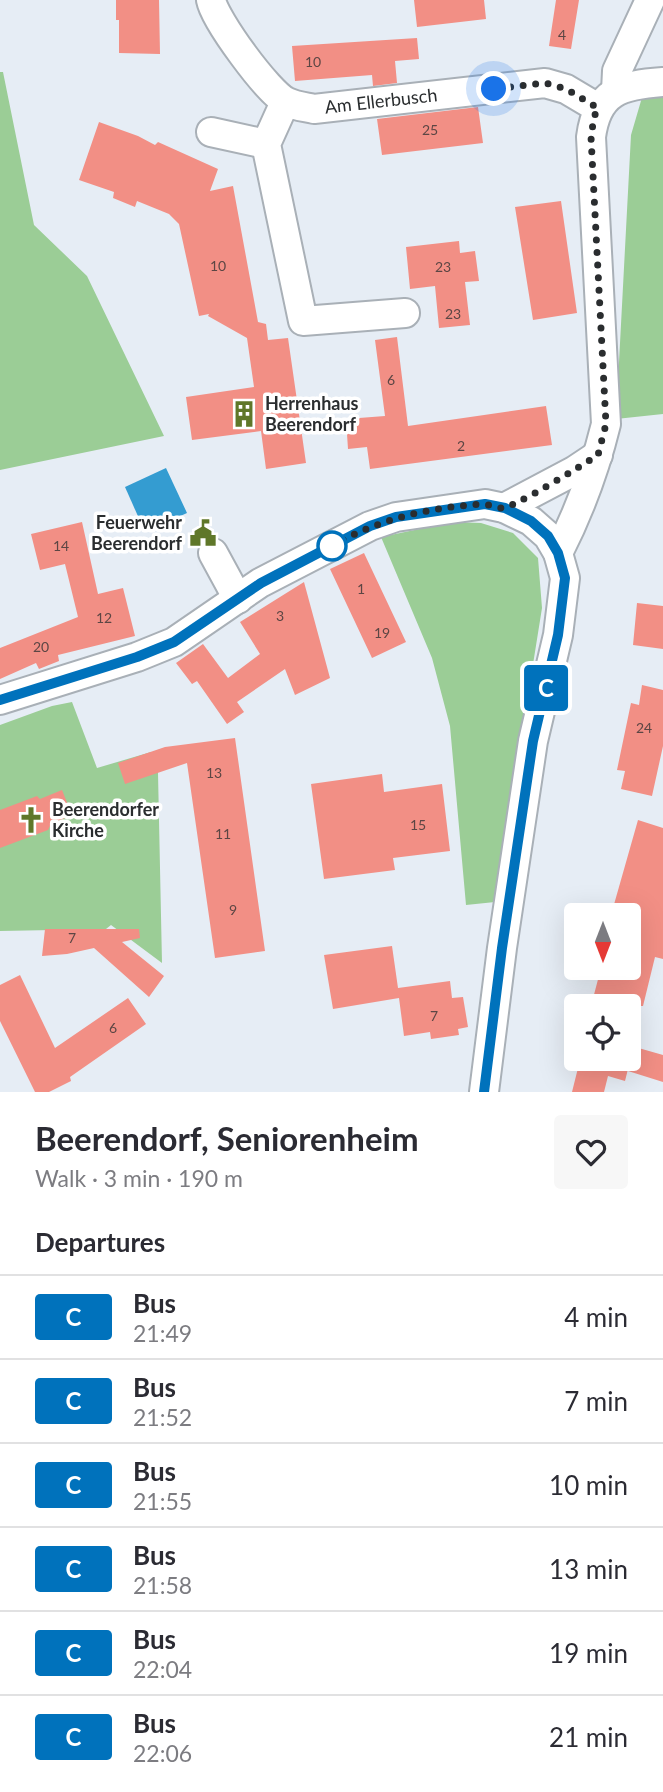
<!DOCTYPE html>
<meta charset="utf-8">
<style>
body{margin:0;font-family:Lato,sans-serif;background:#f7f7f7;color:#2b2b33;height:100vh;display:flex;flex-direction:column;font-size:26px;white-space:nowrap}
*{box-sizing:border-box;margin:0}
p{font-size:23px;color:#7c7c81}
.icon{flex:none;width:38px;height:38px;fill:none;stroke:currentColor;stroke-width:2;stroke-linecap:round;stroke-linejoin:round}
.map{position:relative;height:1092px;overflow:hidden}
.panel{display:flex;flex-direction:column;background:#fff;flex:1}
.panel>*{flex:none}
.badge{padding:0 14px;border-radius:5px;font-size:24px;line-height:46px}
.needle{width:46px;rotate:180deg}
.fabs{position:absolute;left:564px;top:903px;display:grid;gap:14px}
.fabs a{display:grid;place-items:center;width:77px;height:77px;border-radius:7px;background:#fff;box-shadow:0 7px 28px #0002;font-size:35px}
.you{position:absolute;width:35px;height:35px;margin:-18px;border:5px solid #fff;border-radius:50%;background:#1a73e8;box-shadow:0 0 0 10px #1a73e833}
.map>.badge{position:absolute;translate:-50% -50%;box-shadow:0 0 0 4px #fff}
h2{padding:0 35px;font-size:26px;line-height:63px}
.round{display:grid;place-items:center;flex:none;width:74px;height:74px;border-radius:7px;background:#f7f7f7}
.overview{display:flex;align-items:center;justify-content:space-between;height:119px;padding:0 35px}
h1{font-size:33px;font-weight:700;line-height:52px}
ul{padding:0;list-style:none}
li{display:flex;align-items:center;gap:21px;height:84px;padding:0 35px;border-top:2px solid #e1e1e2}
li div{flex:1}
li b{display:block;font-size:26px}
li em{font-style:normal}
li .badge{min-width:77px;font-weight:700;text-align:center}
.map>svg:first-child{display:block}
.green{fill:#9bcd96}
.water{fill:#349cd1}
.building{fill:#f28f85}
.lines{fill:none;stroke-linecap:round;stroke-linejoin:round}
.minor-casing{stroke:#a9b0b7;stroke-width:32}
.minor{stroke:#fff;stroke-width:28}
.line-casing{stroke:#fff;stroke-width:16}
.line{stroke:#0072bc;stroke-width:10}
.walk{stroke:#2a2d2f;stroke-width:7;stroke-dasharray:0 12.6}
.stop-dot{fill:#fff;stroke:#0072bc;stroke-width:3.5}
.labels{text-anchor:middle;stroke-width:7;stroke-linejoin:round;paint-order:stroke}
.number-label{font-size:14px;fill:#5c4644}
.street-label{font-size:18px;fill:#2a2d2f;stroke:#fff}
.poi-label{font-size:18px;font-weight:bold;fill:#2a2d2f;stroke:#fff;text-anchor:start}
</style>
<div class="map">
<svg width="663" height="1092" viewBox="0 0 663 1092">
<rect width="100%" height="100%" fill="#e6edf5"/>
<path class="green" d="M0,72H3L34,225L87,276L164,436L0,470Z
M663,93V414L616,419L631,135L643,94Z
M453,522L481,523L513,533L538,558L542,608L495,902L466,905L450,726L432,658L381,537Z
M72,702L97,768L151,752L158,773L162,963L111,925L106,929L0,931V725L52,706Z"/>
<path class="water" d="M166,468L187,513L145,532L125,487Z"/>
<path class="building" d="M116,0H159L160,54L119,53V20H116Z
M414,0H484L486,19L417,27Z
M556,0H579L571,49L549,46Z
M417,38L419,59L395,61L397,83L373,86L372,75L295,81L292,46Z
M478,107L483,143L382,155L377,119Z
M99,122L138,136L155,145L158,142L218,169L210,191L233,186L258,322L266,324L268,340L288,338L306,463L266,469L261,431L192,440L186,397L254,387L247,338L208,316L209,314L199,316L179,224L169,214L137,201L135,207L113,198L114,192L79,180Z
M561,201L577,313L533,320L515,207Z
M459,241L460,253L475,251L479,281L465,282L470,325L439,328L435,286L410,289L406,247Z
M397,337L408,426L546,406L552,445L370,469L367,447L348,449L346,419L385,416L375,340Z
M82,522L98,594L123,588L135,636L58,655L59,661L39,669L36,663L0,679V648L78,617L65,564L40,570L31,534Z
M364,553L406,642L372,658L330,569Z
M304,582L330,678L295,695L285,669L237,702L244,712L227,724L197,681L192,684L176,663L203,644L228,678L260,654L240,622Z
M637,603L663,606V649L633,645Z
M642,685L663,690V746L652,796L621,789L625,771L617,770L631,703L639,705Z
M235,738L265,951L215,958L187,763L125,784L118,763L165,747Z
M382,774L384,792L442,784L450,851L393,858L395,870L324,879L311,784Z
M62,790L72,815L51,824L48,830L0,848V810L37,796L40,799Z
M638,820L663,828V959L655,957L643,1006H591L601,968H628V915H611Z
M45,929H139L140,938L122,942L164,976L149,997L94,948L67,954L42,956Z
M392,946L398,988L450,981L452,998L463,997L468,1027L458,1029L459,1035L431,1039L430,1032L404,1036L399,998L333,1009L324,955Z
M20,975L55,1048L128,998L146,1024L70,1077L71,1081L49,1092H35L0,1021V985Z
M628,1045L663,1055V1082L628,1071V1069L625,1081L608,1076L604,1092H572L578,1068L568,1066L569,1059H628Z"/>
<g class="lines">
<defs>
<g id="minor">
<path id="s1" d="M211,0C215,20 268,93 287,102C295,106 305,107 314,109L545,83L566,89L598,108"/>
<path d="M616,91L617,71L650,0"/>
<path d="M285,102L266,144L303,321L405,313"/>
<path d="M211,132L266,144"/>
<path d="M504,508L574,471L598,455"/>
<path d="M213,553L238,599"/>
<path d="M558,553C579,512 595,469 606,424L591,137C597,91 621,85 663,82"/>
<path d="M0,700L137,657L174,642L260,583L370,526L396,517L485,504L504,508L531,521L548,536L558,553L565,578L558,635L533,741L502,948L484,1092"/>
</g>
</defs>
<use href="#minor" class="minor-casing"/>
<use href="#minor" class="minor"/>
</g>
<g class="lines">
<defs>
<path id="line" d="M0,700L137,657L174,642L261,583L370,526L396,517L485,504L505,508L531,521L548,536L558,553L565,578L558,635L533,741L502,948L484,1092"/>
</defs>
<use href="#line" class="line-casing"/>
<use href="#line" class="line"/>
<path class="walk" d="M332,546C379,519 426,508 482,504C489,504 496,508 503,508C515,507 584,464 598,455L606,424L591,137L594,117L598,108L566,89L545,83L494,89"/>
</g>
<defs>
<symbol id="building-bare" viewBox="-9 -9 18 18"><path d="M-4-6H4V6H1V3H-1V6H-4ZM-2.5-4.3h1.7v1.8h-1.7ZM.8-4.3h1.7v1.8H.8ZM-2.5-1h1.7V.8h-1.7ZM.8-1h1.7V.8H.8Z" fill="#5f7729" stroke="#fff" stroke-width="2.5" paint-order="stroke"/></symbol>
<symbol id="civic-bare" viewBox="-9 -9 18 18"><path d="M-.6-6.5H3V-4.5H.6V-3L4-1V1h2V6H-6V1h2V-1L-.6-3ZM-1.2 2.5V6h2.4V2.5Z" fill="#5f7729" stroke="#fff" stroke-width="2.5" paint-order="stroke"/></symbol>
<symbol id="church-bare" viewBox="-9 -9 18 18"><path d="M-1.2-6h2.4v3.5h3.3v2.4h-3.3V6h-2.4V-.1h-3.3v-2.4h3.3Z" fill="#5f7729" stroke="#fff" stroke-width="2.5" paint-order="stroke"/></symbol>
</defs>
<g fill-rule="evenodd">
<use href="#building-bare" x="225" y="395" width="38" height="38"/>
<use href="#civic-bare" x="184" y="514" width="38" height="38"/>
<use href="#church-bare" x="12" y="801" width="38" height="38"/>
</g>
<circle class="stop-dot" cx="332" cy="546" r="14"/>
<g class="labels">
<g class="number-label">
<text x="562" y="40">4</text>
<text x="313" y="67">10</text>
<text x="430" y="135">25</text>
<text x="218" y="271">10</text>
<text x="443" y="272">23</text>
<text x="453" y="319">23</text>
<text x="391" y="385">6</text>
<text x="461" y="451">2</text>
<text x="61" y="551">14</text>
<text x="361" y="594">1</text>
<text x="280" y="621">3</text>
<text x="104" y="623">12</text>
<text x="382" y="638">19</text>
<text x="41" y="652">20</text>
<text x="644" y="733">24</text>
<text x="214" y="778">13</text>
<text x="418" y="830">15</text>
<text x="223" y="839">11</text>
<text x="233" y="915">9</text>
<text x="72" y="943">7</text>
<text x="434" y="1021">7</text>
<text x="113" y="1033">6</text>
</g>
<g class="street-label">
<text dy="6" stroke="none"><textPath href="#s1" startOffset="224">Am Ellerbusch</textPath></text>
</g>
<g class="poi-label">
<text x="265" y="410">Herrenhaus<tspan x="265" dy="21">Beerendorf</tspan></text>
<text x="182" y="529" text-anchor="end">Feuerwehr<tspan x="182" dy="21">Beerendorf</tspan></text>
<text x="52" y="816">Beerendorfer<tspan x="52" dy="21">Kirche</tspan></text>
</g>
</g>
</svg>
<div class="fabs">
<a><svg class="needle" viewBox="-14 -14 28 28"><path d="M0-13l5 13h-10z" fill="#e53935"/><path d="M0 13l5-13h-10z" fill="#7c7c81"/></svg></a>
<a><svg class="icon" aria-label="locate" viewBox="0 0 24 24"><circle cx="12" cy="12" r="6"/><path d="M12 2v4M12 18v4M2 12h4M18 12h4"/></svg></a>
</div>
<div class="you" style="left:494px;top:89px"></div>
<b class="badge" style="left:546px;top:688px;background:#0072bc;color:#fff">C</b>
</div>
<section class="panel">
<div class="overview"><div><h1>Beerendorf, Seniorenheim</h1><p>Walk · 3 min · 190 m</p></div><a class="round"><svg class="icon" aria-label="heart" viewBox="0 0 24 24"><path d="M12 20l-8-8c-3-5 5-10 8-4 3-6 11-1 8 4z"/></svg></a></div>
<h2>Departures</h2>
<ul>
<li><span class="badge" style="background:#0072bc;color:#fff">C</span><div><b>Bus</b><p>21:49</p></div><em>4 min</em></li>
<li><span class="badge" style="background:#0072bc;color:#fff">C</span><div><b>Bus</b><p>21:52</p></div><em>7 min</em></li>
<li><span class="badge" style="background:#0072bc;color:#fff">C</span><div><b>Bus</b><p>21:55</p></div><em>10 min</em></li>
<li><span class="badge" style="background:#0072bc;color:#fff">C</span><div><b>Bus</b><p>21:58</p></div><em>13 min</em></li>
<li><span class="badge" style="background:#0072bc;color:#fff">C</span><div><b>Bus</b><p>22:04</p></div><em>19 min</em></li>
<li><span class="badge" style="background:#0072bc;color:#fff">C</span><div><b>Bus</b><p>22:06</p></div><em>21 min</em></li>
</ul>
</section>
